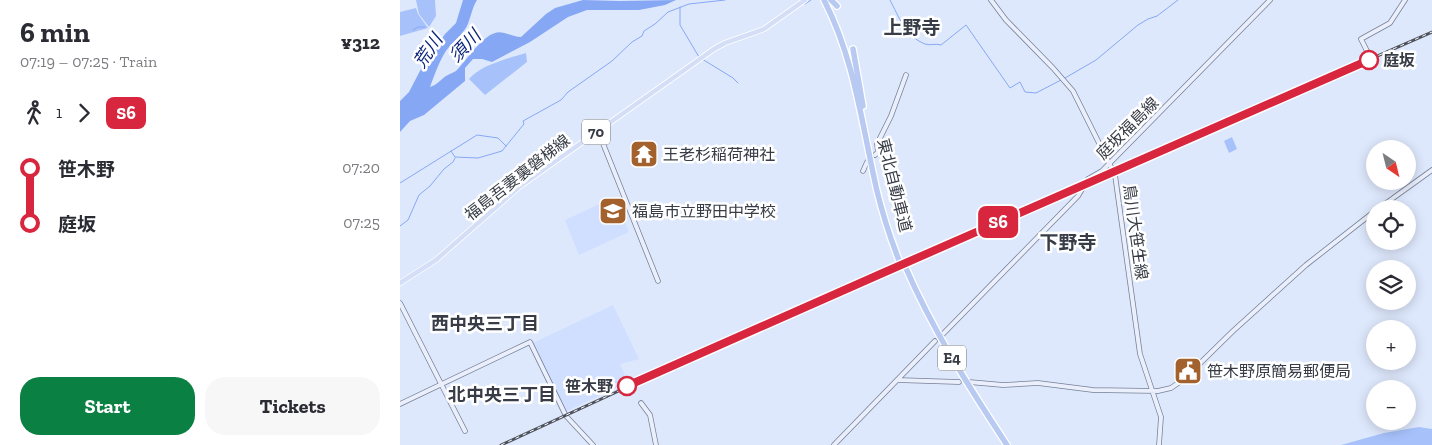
<!DOCTYPE html>
<meta charset="utf-8">
<style>
body{margin:0;font-family:"Zilla Slab","Noto Sans JP",serif;background:#f7f7f7;color:#2b2b33;height:100vh;display:flex;flex-direction:column;font-size:19px;white-space:nowrap}
*{box-sizing:border-box;margin:0}
p{font-size:16px;color:#7c7c81}
.icon{flex:none;width:28px;height:28px;fill:none;stroke:currentColor;stroke-width:2;stroke-linecap:round;stroke-linejoin:round}
.map{position:relative;flex:1;overflow:hidden}
.panel{display:flex;flex-direction:column;background:#fff;width:400px}
.panel>*{flex:none}
.badge{padding:0 10px;border-radius:8px;font-size:18px;line-height:32px}
.needle{width:32px;rotate:145deg}
.buttons{position:absolute;left:966px;top:140px;display:grid;gap:10px}
.buttons a{display:grid;place-items:center;width:50px;height:50px;border-radius:50%;background:#fff;box-shadow:0 2px 12px #0003;font-size:25px}
.map>.badge{position:absolute;translate:-50% -50%;box-shadow:0 0 0 2px #fff}
.legs{display:flex;align-items:center;gap:8px;height:55px;padding:0 20px;font-size:16px}
.legs p{margin-inline-start:auto}
.overview{display:flex;align-items:center;justify-content:space-between;height:85px;padding:0 20px}
h1{font-size:28px;font-weight:700;line-height:38px}
.cta{display:flex;gap:10px;margin-top:auto;padding:10px 20px}
.cta a{flex:1;height:58px;border-radius:20px;background:#0b8043;color:#fff;font-size:20px;font-weight:700;line-height:58px;text-align:center}
.cta a+a{background:#f7f7f7;color:#2b2b33}
ul{padding:0 20px;list-style:none}
li{display:flex;align-items:center;gap:18px;height:55px;font-size:19px}
li i{display:grid;place-items:center;width:8px;height:100%;margin:0 6px;background:currentColor}
li i::after{content:'';width:12px;height:12px;margin:-6px;border:4px solid;border-radius:50%;background:#fff}
li p{margin-inline-start:auto}
li:first-child i{background:linear-gradient(#0000 50%,currentColor 0)}
li:last-child i{background:linear-gradient(currentColor 50%,#0000 0)}
main{display:flex;flex:1;min-height:0}
.map>svg:first-child{display:block}
.built{fill:#d0dfff}
.green{fill:#a7c2fb}
.water{fill:#86a8f4}
.lines{fill:none;stroke-linecap:round;stroke-linejoin:round}
.stream{stroke:#86a8f4;stroke-width:1}
.secondary-casing{stroke:#758097;stroke-width:5.5}
.primary-casing{stroke:#fff;stroke-width:6}
.highway-casing{stroke:#fff;stroke-width:8}
.secondary{stroke:#eaeffb;stroke-width:4}
.primary{stroke:#d4dff7;stroke-width:4.5}
.highway{stroke:#b8caf1;stroke-width:5.5}
.rail-casing{stroke:#4d525d;stroke-width:3}
.rail{stroke:#fff;stroke-width:1;stroke-dasharray:4;stroke-linecap:butt}
.highway-bridge-casing{stroke:#fff;stroke-width:8;stroke-linecap:butt}
.highway-bridge{stroke:#b8caf1;stroke-width:5.5}
.line-1-casing{stroke:#fff;stroke-width:11}
.line-1{stroke:#d7263d;stroke-width:8}
.stop-1-dot{fill:#fff;stroke:#d7263d;stroke-width:2.5}
.labels{text-anchor:middle;stroke-width:5;stroke-linejoin:round;paint-order:stroke}
.shield{fill:#fff;stroke:#73767e;stroke-width:1}
.shield-label{font-size:15px;font-weight:bold;fill:#373c46}
.stop-label{font-size:16px;font-weight:bold;fill:#373c46;stroke:#fff;text-anchor:start}
.street-label{font-size:16px;fill:#373c46;stroke:#fff}
.poi-label{font-size:16px;fill:#373c46;stroke:#fff;text-anchor:start}
.water-label{font-size:18px;font-style:italic;fill:#0c257a;stroke:#fff}
.neighbourhood-label{font-size:18px;font-weight:bold;fill:#373c46;stroke:#fff}
.quarter-label{font-size:19px;font-weight:bold;fill:#373c46;stroke:#fff}
</style>
<main>
<section class="panel">
<div class="overview"><div><h1>6 min</h1><p>07:19 – 07:25 · Train</p></div><b>¥312</b></div>
<div class="legs"><svg class="icon" aria-label="walk" viewBox="0 0 24 24"><circle cx="13" cy="4" r="2"/><path d="M13 8l-2 6 4 7M11 14l-3 7M7 12l3-4h3l4 4"/></svg>1<svg class="icon" aria-label="forward" viewBox="0 0 24 24"><path d="M9 5l7 7-7 7"/></svg><b class="badge" style="background:#d7263d;color:#fff">S6</b></div>
<ul>
<li><i style="color:#d7263d"></i><b>笹木野</b><p>07:20</p></li>
<li><i style="color:#d7263d"></i><b>庭坂</b><p>07:25</p></li>
</ul>
<div class="cta"><a>Start</a><a>Tickets</a></div>
</section>
<div class="map">
<svg width="1032" height="445" viewBox="0 0 1032 445">
<rect width="100%" height="100%" fill="#dee8fc"/>
<path class="built" d="M215,197L229,232L179,255L165,220Z
M213,305L239,359L220,364L228,382L165,412L133,343Z"/>
<path class="green" d="M16,0H35L36,16L29,27L19,14Z
M16,8L18,14L28,28L0,36V12Z
M126,53L127,62L85,95L69,79C80,65 109,58 126,53Z
M832,137L837,149L829,153L824,141Z
M98,385L103,397L90,403L85,391Z
M1019,427L1032,429V445H941L984,433Z"/>
<path class="water" d="M63,0H77C72,8 71,17 67,26C62,35 55,40 49,47C41,56 34,76 30,87C37,85 40,80 46,76C49,74 53,73 56,71C66,61 81,37 95,33C102,30 112,37 121,37L146,14L155,8L183,0L220,1L276,0L265,5L239,10H187L168,17L130,42L92,62L82,59H73L65,68V81L24,115L10,121L0,132V101L9,92L22,67L45,34L56,23Z"/>
<g class="lines">
<path class="stream" d="M490,0C499,17 505,36 525,44C531,46 535,43 541,45L566,25L610,88L620,82L625,92L636,93L661,80
M403,3L405,4L411,0
M280,7V25L299,57
M13,30L18,27H25
M302,59L333,78L338,83
M665,78L696,60L738,25L748,19L757,16L778,0
M51,151L55,157L78,158L102,151L124,124L123,121L161,100L168,92L212,61L232,42L242,36L244,31L255,24L268,12L289,4L325,0
M0,183L77,135L98,138L106,146
M0,226L8,220L19,195L30,186L44,169L53,162L55,158"/>
<defs>
<path id="secondary" d="M591,0L606,20L653,68L673,91L715,175L740,354L761,417L759,445
M967,51L961,39L990,23L1005,0
M198,131L258,281
M475,155L478,152L477,144L491,116L506,75
M463,171L467,162
M978,209L1032,170
M0,303L65,431
M541,336L678,196L688,179L702,171L870,0
M497,380L559,382
M569,382L603,385L638,383L693,390L758,391L771,388L784,379L833,331L906,265L975,211
M241,403L250,415L256,445
M0,404L130,342L166,416L193,445
M434,445L535,341"/>
<path id="primary" d="M0,283L36,260L119,187L314,49L325,43L364,29L405,0"/>
<path id="highway" d="M424,0C455,60 462,126 477,191C483,216 491,240 500,263
M431,0L437,6
M453,49L463,106
M505,266C532,329 569,387 607,445"/>
</defs>
<use href="#secondary" class="secondary-casing"/>
<use href="#primary" class="primary-casing"/>
<use href="#highway" class="highway-casing"/>
<use href="#secondary" class="secondary"/>
<use href="#primary" class="primary"/>
<use href="#highway" class="highway"/>
<defs>
<path id="rail" d="M101,445L349,331L1032,32"/>
</defs>
<use href="#rail" class="rail-casing"/>
<use href="#rail" class="rail"/>
<defs>
<path id="highway-bridge" d="M500,263L502,267"/>
</defs>
<use href="#highway-bridge" class="highway-bridge-casing"/>
<use href="#highway-bridge" class="highway-bridge"/>
</g>
<g class="lines">
<defs>
<path id="line-1" d="M227,386L485,272L969,60"/>
</defs>
<use href="#line-1" class="line-1-casing"/>
<use href="#line-1" class="line-1"/>
</g>
<defs>
<symbol id="temple-square" viewBox="-11 -11 22 22"><rect x="-9" y="-9" width="18" height="18" rx="4" fill="#a3612e" stroke="#fff"/><path d="M0-6L5-2H3V0L6.5 2.5H4V6H1.5V3h-3V6H-4V2.5H-6.5L-3 0V-2H-5Z" fill="#fff"/></symbol>
<symbol id="school-square" viewBox="-11 -11 22 22"><rect x="-9" y="-9" width="18" height="18" rx="4" fill="#a3612e" stroke="#fff"/><path d="M0-5L7-2L0 1L-7-2ZM-4 1L0 2.5L4 1V4Q0 6-4 4Z" fill="#fff"/></symbol>
<symbol id="civic-square" viewBox="-11 -11 22 22"><rect x="-9" y="-9" width="18" height="18" rx="4" fill="#a3612e" stroke="#fff"/><path d="M-.6-6.5H3V-4.5H.6V-3L4-1V1h2V6H-6V1h2V-1L-.6-3ZM-1.2 2.5V6h2.4V2.5Z" fill="#fff"/></symbol>
</defs>
<g fill-rule="evenodd">
<use href="#temple-square" x="228" y="138" width="32" height="32"/>
<use href="#school-square" x="197" y="195" width="32" height="32"/>
<use href="#civic-square" x="772" y="355" width="32" height="32"/>
</g>
<g class="stop-1-dot">
<circle cx="969" cy="60" r="9"/>
<circle cx="227" cy="386" r="9"/>
</g>
<g class="labels">
<g class="shield">
<rect x="182" y="119.5" width="28" height="25" rx="4"/>
<rect x="538" y="345.5" width="28" height="25" rx="4"/>
</g>
<g class="shield-label">
<text x="196" y="137">70</text>
<text x="552" y="363">E4</text>
</g>
<g class="stop-label">
<text x="983" y="66">庭坂</text>
<text x="213" y="392" text-anchor="end">笹木野</text>
</g>
<g class="street-label">
<text transform="translate(727 128) rotate(-45)" y="6">庭坂福島線</text>
<text transform="translate(117 177) rotate(-38)" y="6">福島吾妻裏磐梯線</text>
<text transform="translate(495 185) rotate(76)" y="6">東北自動車道</text>
<text transform="translate(736 232) rotate(82)" y="6">鳥川大笹生線</text>
</g>
<g class="poi-label">
<text x="263" y="160">王老杉稲荷神社</text>
<text x="232" y="217">福島市立野田中学校</text>
<text x="807" y="377">笹木野原簡易郵便局</text>
</g>
<g class="water-label">
<text transform="translate(65 46) rotate(-47)" y="6">須川</text>
<text transform="translate(28 51) rotate(-56)" y="6">荒川</text>
</g>
<g class="neighbourhood-label">
<text x="85" y="330">西中央三丁目</text>
<text x="102" y="401">北中央三丁目</text>
</g>
<g class="quarter-label">
<text x="512" y="34">上野寺</text>
<text x="668" y="249">下野寺</text>
</g>
</g>
</svg>
<div class="buttons">
<a><svg class="needle" viewBox="-14 -14 28 28"><path d="M0-13l5 13h-10z" fill="#e53935"/><path d="M0 13l5-13h-10z" fill="#7c7c81"/></svg></a>
<a><svg class="icon" aria-label="locate" viewBox="0 0 24 24"><circle cx="12" cy="12" r="6"/><path d="M12 2v4M12 18v4M2 12h4M18 12h4"/></svg></a>
<a><svg class="icon" aria-label="layers" viewBox="0 0 24 24"><path d="M12 4l9 5-9 5-9-5zM3 14l9 5 9-5"/></svg></a>
<a>+</a>
<a>−</a>
</div>
<b class="badge" style="left:598px;top:222px;background:#d7263d;color:#fff">S6</b>
</div>
</main>
